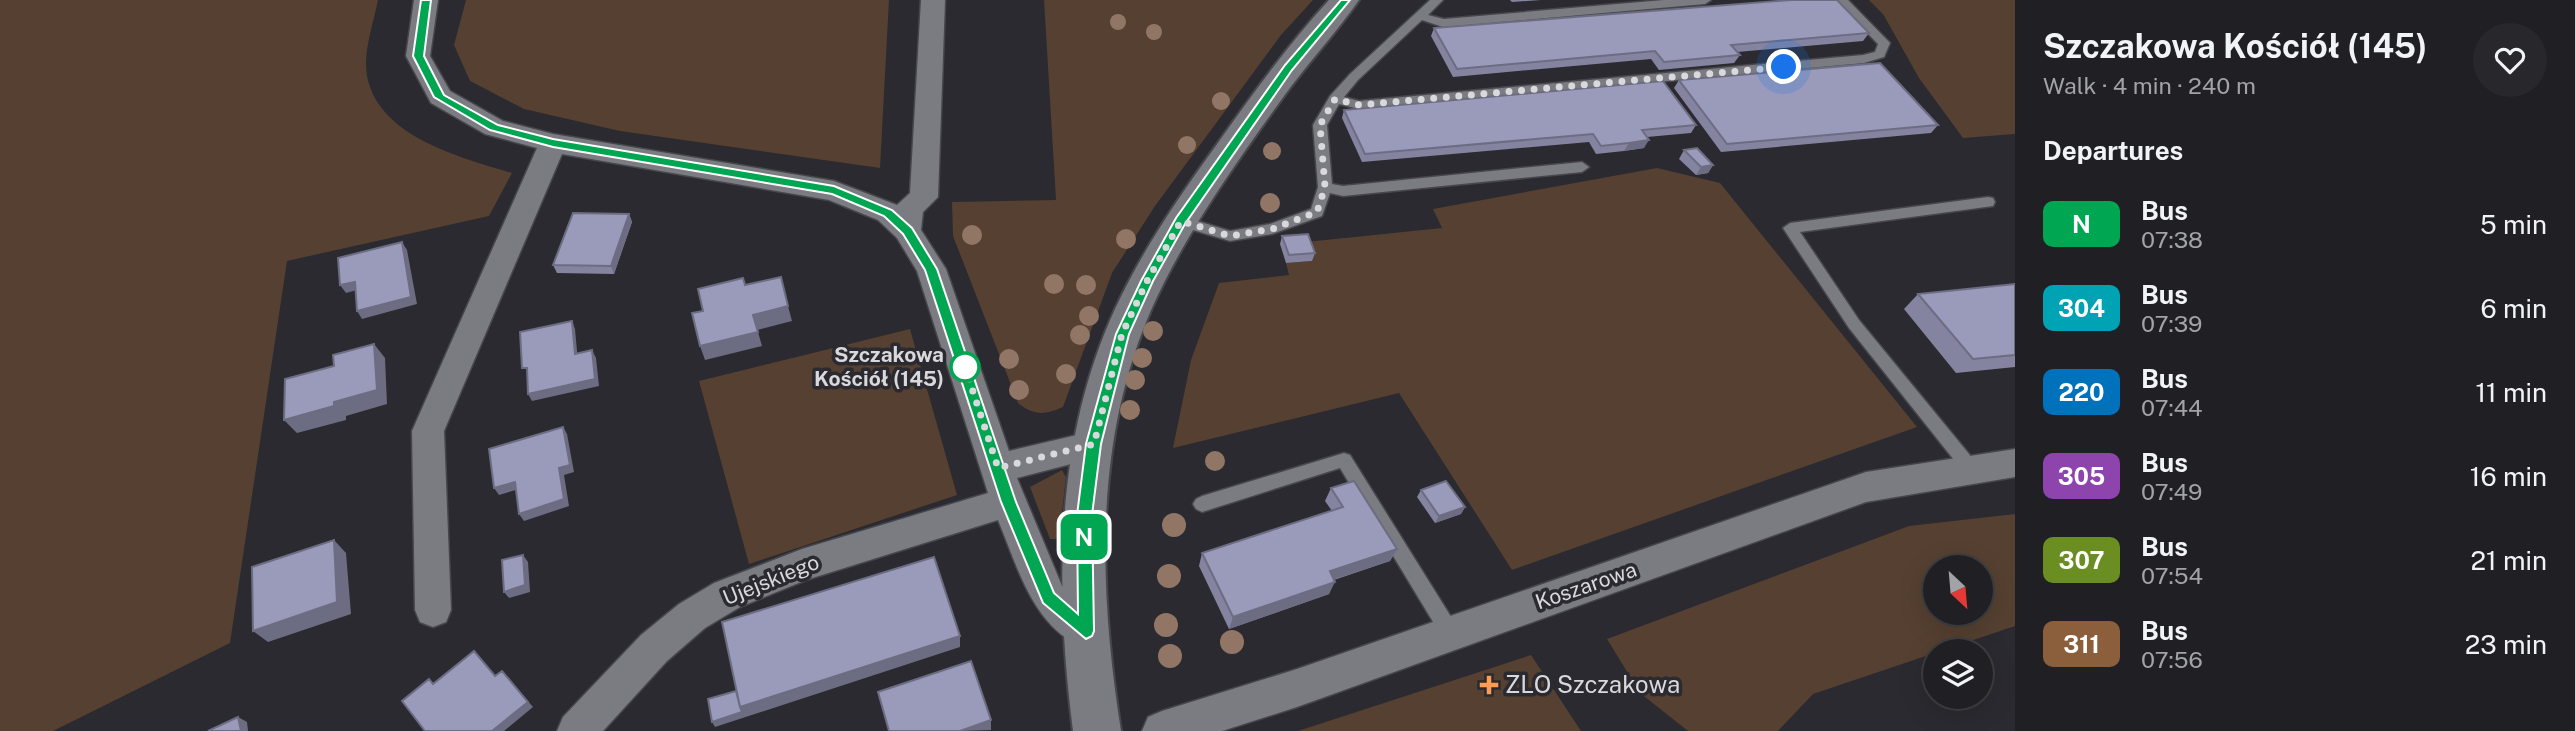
<!DOCTYPE html>
<meta charset="utf-8">
<style>
body{margin:0;font-family:"Public Sans",sans-serif;background:#28282c;color:#f1f3f6;height:100vh;display:flex;flex-direction:column;font-size:26px;white-space:nowrap}
*{box-sizing:border-box;margin:0}
p{font-size:23px;color:#a2a3a6}
.icon{flex:none;width:38px;height:38px;fill:none;stroke:currentColor;stroke-width:2;stroke-linecap:round;stroke-linejoin:round}
.map{position:relative;flex:1;overflow:hidden}
.side{display:flex;flex-direction:column;background:#202024;width:560px}
.side>*{flex:none}
.badge{padding:0 14px;border-radius:10px;font-size:24px;line-height:46px}
.needle{width:46px;rotate:154deg}
.controls{position:absolute;left:1923px;top:555px;display:grid;gap:14px}
.controls a{display:grid;place-items:center;width:70px;height:70px;border-radius:50%;background:#202024;box-shadow:0 7px 28px #0002,0 0 0 2px #3d3e41;font-size:35px}
.you{position:absolute;width:35px;height:35px;margin:-18px;border:5px solid #fff;border-radius:50%;background:#1a73e8;box-shadow:0 0 0 10px #1a73e833}
.map>.badge{position:absolute;translate:-50% -50%;box-shadow:0 0 0 4px #fff}
h2{padding:0 28px;font-size:26px;line-height:63px}
.round{display:grid;place-items:center;flex:none;width:74px;height:74px;border-radius:37px;background:#28282c}
.summary{display:flex;align-items:center;justify-content:space-between;height:119px;padding:0 28px}
h1{font-size:33px;font-weight:700;line-height:52px}
ul{padding:0;list-style:none}
li{display:flex;align-items:center;gap:21px;height:84px;padding:0 28px}
li div{flex:1}
li b{display:block;font-size:26px}
li em{font-style:normal}
li .badge{min-width:77px;font-weight:700;text-align:center}
main{display:flex;flex:1;min-height:0}
.map>svg:first-child{display:block}
.green{fill:#554031;fill-rule:evenodd}
.lines{fill:none;stroke-linecap:round;stroke-linejoin:round}
.lane-casing{stroke:#46464b;stroke-width:3}
.street-casing{stroke:#46464b;stroke-width:3}
.secondary-casing{stroke:#46464b;stroke-width:4}
.lane{fill:#7b7b82;fill-rule:evenodd}
.street{fill:#7b7b82;fill-rule:evenodd}
.secondary{fill:#7b7b82;fill-rule:evenodd}
.tree{fill:#927665}
.wall{fill:#8484a0}
.shaded-wall{fill:#6c6c82}
.building{fill:#9a9aba;stroke:#6c6c82;stroke-width:2}
.line{fill:#00a651;stroke:#fff;stroke-width:2}
.walk{stroke:#d9d9dd;stroke-width:7;stroke-dasharray:0 12.6}
.stop-dot{fill:#fff;stroke:#00a651;stroke-width:3.5}
.poi-dot{fill:#fc9d53;stroke:#2a2a30;stroke-width:2.5}
.labels{text-anchor:middle;stroke-width:7;stroke-linejoin:round;paint-order:stroke}
.stop-label{font-size:21px;font-weight:bold;fill:#d9d9dd;stroke:#2a2a30;text-anchor:end}
.street-label{font-size:21px;fill:#d9d9dd;stroke:#2a2a30}
.near-poi-label{font-size:24px;fill:#d9d9dd;stroke:#2a2a30;text-anchor:start}
</style>
<main>
<div class="map">
<svg width="2015" height="731" viewBox="0 0 2015 731">
<rect width="100%" height="100%" fill="#2a2a30"/>
<path class="green" d="M0,0H378C374,20 366,44 366,64C367,134 459,157 512,173L489,216L287,261L230,643L53,731H0Z
M466,0H889L880,168L620,131L524,109L470,81L454,45Z
M1044,0H1313L1281,35L1155,206L1112,273L1063,407C1045,415 1034,416 1018,403L953,236L952,202L1056,200Z
M1869,0H2015V134L1963,138L1919,78L1883,14Z
M1657,168L1720,183L1917,427L1512,570L1399,393L1173,448L1191,360L1219,283L1289,275L1286,263L1312,261L1306,242L1442,228L1433,209Z
M910,329L957,495L749,564L699,381Z
M1062,470L1066,477L1059,539H1050L1030,487Z
M2015,514V626L1813,694L1778,731H1688L1640,693L1607,639L1909,526ZM1936,567H1981V612H1936Z
M1531,655L1581,731H1298Z"/>
<g class="lines">
<defs>
<path id="lane" d="M1430,0H1443L1428,15L1444,19L1664,0H1711L1705,4L1443,27L1422,20L1358,80L1344,97L1359,101L1863,55L1875,52L1878,44L1835,0H1848L1890,43L1884,57L1864,63L1359,109L1339,104L1327,125L1332,184L1343,186L1582,162L1589,167L1582,172L1343,196L1330,193L1322,216L1272,234L1230,241L1176,225L1174,221L1181,216L1230,231L1270,224L1311,209L1318,187L1313,125L1330,96L1350,74Z
M1988,197L1993,198L1995,202L1993,206L1800,232L1859,320L1978,465L1980,470L1978,475L1972,477L1966,475L1849,328L1783,228L1790,223Z
M1344,453L1350,455L1458,628L1460,634L1458,640L1451,643L1444,640L1340,468L1202,512L1196,509L1193,504L1196,499L1202,496Z"/>
<path id="street" d="M414,0H438L430,56L450,91L503,121L553,134L834,181L897,205L910,193L921,0H945L938,197L923,212L921,230L946,269L1009,451L1094,431L1106,435L1111,445L1106,455L1017,478L1062,586L1099,619L1105,631L1099,643L1086,649C1033,628 1018,568 998,520L806,580L740,607L705,628L667,661L603,731H557L563,717L641,635L679,604L714,583L802,549L988,493L917,271L897,238L878,220L829,200L562,154L444,431L451,610L446,622L433,627L420,622L415,610L412,431L537,148L485,134L431,103L406,56Z
M2015,449V477L1866,502L1297,707L1222,731H1142L1148,717L1162,711L1297,669L1866,472Z"/>
<path id="secondary" d="M1329,0H1359C1336,33 1308,63 1284,96C1236,163 1186,232 1152,308C1093,442 1099,590 1121,731H1073C1055,589 1054,442 1115,309C1142,251 1178,198 1215,147C1251,96 1287,46 1329,0Z"/>
</defs>
<use href="#lane" class="lane-casing"/>
<use href="#street" class="street-casing"/>
<use href="#secondary" class="secondary-casing"/>
<use href="#lane" class="lane"/>
<use href="#street" class="street"/>
<use href="#secondary" class="secondary"/>
</g>
<g class="tree">
<circle cx="1118" cy="22" r="8"/>
<circle cx="1154" cy="32" r="8"/>
<circle cx="1221" cy="101" r="9"/>
<circle cx="1187" cy="145" r="9"/>
<circle cx="1272" cy="151" r="9"/>
<circle cx="1270" cy="203" r="10"/>
<circle cx="972" cy="235" r="10"/>
<circle cx="1126" cy="239" r="10"/>
<circle cx="1054" cy="284" r="10"/>
<circle cx="1086" cy="285" r="10"/>
<circle cx="1089" cy="316" r="10"/>
<circle cx="1153" cy="331" r="10"/>
<circle cx="1080" cy="335" r="10"/>
<circle cx="1142" cy="358" r="10"/>
<circle cx="1009" cy="359" r="10"/>
<circle cx="1066" cy="374" r="10"/>
<circle cx="1135" cy="380" r="10"/>
<circle cx="1019" cy="390" r="10"/>
<circle cx="1130" cy="410" r="10"/>
<circle cx="1215" cy="461" r="10"/>
<circle cx="1174" cy="525" r="12"/>
<circle cx="1169" cy="576" r="12"/>
<circle cx="1166" cy="625" r="12"/>
<circle cx="1232" cy="642" r="12"/>
<circle cx="1170" cy="656" r="12"/>
</g>
<path class="wall" d="M1510,0H1541L1512,2Z
M1434,28L1869,33L1863,41L1737,52L1740,55L1734,63L1659,70L1651,59L1453,77L1431,36Z
M1679,80L1938,125L1931,133L1721,152L1674,88Z
M1344,110L1696,125L1691,133L1647,137L1644,148L1624,151L1596,154L1589,142L1362,162L1342,118Z
M1684,150L1713,165L1708,173L1696,175L1679,159Z
M629,214L632,222L614,274L557,273L553,265Z
M1282,236L1315,253L1312,261L1286,263L1280,244Z
M2015,284V367L1956,373L1904,309L1918,294Z
M1331,488L1397,549L1390,561L1334,580L1329,594L1229,629L1199,566L1202,553L1332,511L1325,501Z
M1421,490L1465,507L1461,514L1435,523L1417,497Z"/>
<path class="shaded-wall" d="M1649,140L1644,148L1624,151L1629,143Z
M1713,165L1708,173L1696,175L1701,167Z
M629,214L632,222L614,274L611,266Z
M402,242L407,250L417,304L362,319L357,311Z
M355,282L361,289L346,293L340,285Z
M788,306L792,321L757,330L753,315Z
M572,321L575,329L578,362L575,354Z
M758,332L762,346L705,360L700,346Z
M374,344L385,358L387,404L346,416V420L297,433L284,420L334,402Z
M592,350L596,358L599,386L532,401L528,394Z
M563,427L567,434L574,472L564,475L569,506L524,521L519,514L559,468Z
M515,482L519,489L499,495L494,488Z
M1465,507L1461,514L1435,523L1439,516Z
M334,540L346,553L351,614L268,642L253,631Z
M1397,549L1390,561L1323,583L1330,571Z
M523,555L528,562L530,592L509,598L504,592Z
M1335,582L1329,594L1229,629L1233,617Z
M960,636V647L715,727L712,722L740,707Z
M502,671L533,707L504,731H492Z
M238,717L247,722L248,731H241Z
M991,720V730L960,731Z"/>
<path class="building" d="M1791,0H1837L1869,33L1731,45L1740,55L1664,62L1655,51L1457,69L1434,28Z
M1880,63L1938,125L1727,144L1679,80Z
M1663,81L1696,125L1642,130L1649,140L1629,143L1601,146L1593,134L1365,154L1344,110Z
M1697,148L1713,165L1701,167L1684,150Z
M573,213L629,214L611,266L553,265Z
M1308,234L1315,253L1289,255L1282,236Z
M402,242L411,297L357,311L355,282L340,285L338,258Z
M781,277L788,306L753,315L758,332L700,346L692,313L703,311L698,289L743,278L745,285Z
M2015,284V355L1973,359L1918,294Z
M572,321L575,354L592,350L595,379L528,394L527,368H522L520,332Z
M374,344L377,390L334,402V406L284,420L285,379L334,366L333,355Z
M563,427L570,465L559,468L564,499L519,514L515,482L494,488L489,449Z
M1354,481L1397,549L1330,571L1335,582L1233,617L1202,553L1343,507L1331,488Z
M1446,481L1465,507L1439,516L1421,490Z
M334,540L337,602L253,631L252,567Z
M523,555L525,585L504,592L502,560Z
M934,557L960,636L740,707L722,622Z
M474,651L495,676L502,671L528,702L492,731H425L402,701L429,679L433,684Z
M971,661L991,720L960,731H889L878,692Z
M736,691L740,707L742,712L712,722L708,699Z
M238,717L241,731H208Z"/>
<path class="line" d="M421,0H431L424,56L444,95L498,125L553,139L834,186L892,210L912,228L937,269L1016,502L1054,593L1078,614L1077,515L1086,444L1116,334L1141,281L1176,218L1285,65L1341,0H1350L1292,70L1185,224L1153,281L1129,334L1101,444L1092,515L1094,631L1092,636L1086,639L1043,603L1001,502L925,270L903,234L884,216L832,194L553,147L490,130L434,97L413,56Z"/>
<g class="lines">
<path class="walk" d="M965,367L998,468L1094,444L1122,334L1147,281L1181,221L1230,236L1272,229L1317,212L1325,187L1320,125L1335,99L1359,105L1784,67"/>
</g>
<circle class="stop-dot" cx="965" cy="367" r="14"/>
<path class="poi-dot" d="M1485.5 674.5h7v7h7v7h-7v7h-7v-7h-7v-7h7z"/>
<g class="labels">
<g class="stop-label">
<text x="944" y="362">Szczakowa<tspan x="944" dy="24">Kościół (145)</tspan></text>
</g>
<g class="street-label">
<text transform="translate(771 580) rotate(-22)" y="7">Ujejskiego</text>
<text transform="translate(1586 586) rotate(-19)" y="7">Koszarowa</text>
</g>
<g class="near-poi-label">
<text x="1505" y="693">ZLO Szczakowa</text>
</g>
</g>
</svg>
<div class="controls">
<a><svg class="needle" viewBox="-14 -14 28 28"><path d="M0-13l5 13h-10z" fill="#e53935"/><path d="M0 13l5-13h-10z" fill="#a2a3a6"/></svg></a>
<a><svg class="icon" aria-label="layers" viewBox="0 0 24 24"><path d="M12 4l9 5-9 5-9-5zM3 14l9 5 9-5"/></svg></a>
</div>
<div class="you" style="left:1784px;top:67px"></div>
<b class="badge" style="left:1084px;top:537px;background:#00a651;color:#fff">N</b>
</div>
<section class="side">
<div class="summary"><div><h1>Szczakowa Kościół (145)</h1><p>Walk · 4 min · 240 m</p></div><a class="round"><svg class="icon" aria-label="heart" viewBox="0 0 24 24"><path d="M12 20l-8-8c-3-5 5-10 8-4 3-6 11-1 8 4z"/></svg></a></div>
<h2>Departures</h2>
<ul>
<li><span class="badge" style="background:#00a651;color:#fff">N</span><div><b>Bus</b><p>07:38</p></div><em>5 min</em></li>
<li><span class="badge" style="background:#00a3b4;color:#fff">304</span><div><b>Bus</b><p>07:39</p></div><em>6 min</em></li>
<li><span class="badge" style="background:#0072bc;color:#fff">220</span><div><b>Bus</b><p>07:44</p></div><em>11 min</em></li>
<li><span class="badge" style="background:#8e44ad;color:#fff">305</span><div><b>Bus</b><p>07:49</p></div><em>16 min</em></li>
<li><span class="badge" style="background:#6b8e23;color:#fff">307</span><div><b>Bus</b><p>07:54</p></div><em>21 min</em></li>
<li><span class="badge" style="background:#8b5e3c;color:#fff">311</span><div><b>Bus</b><p>07:56</p></div><em>23 min</em></li>
</ul>
</section>
</main>
